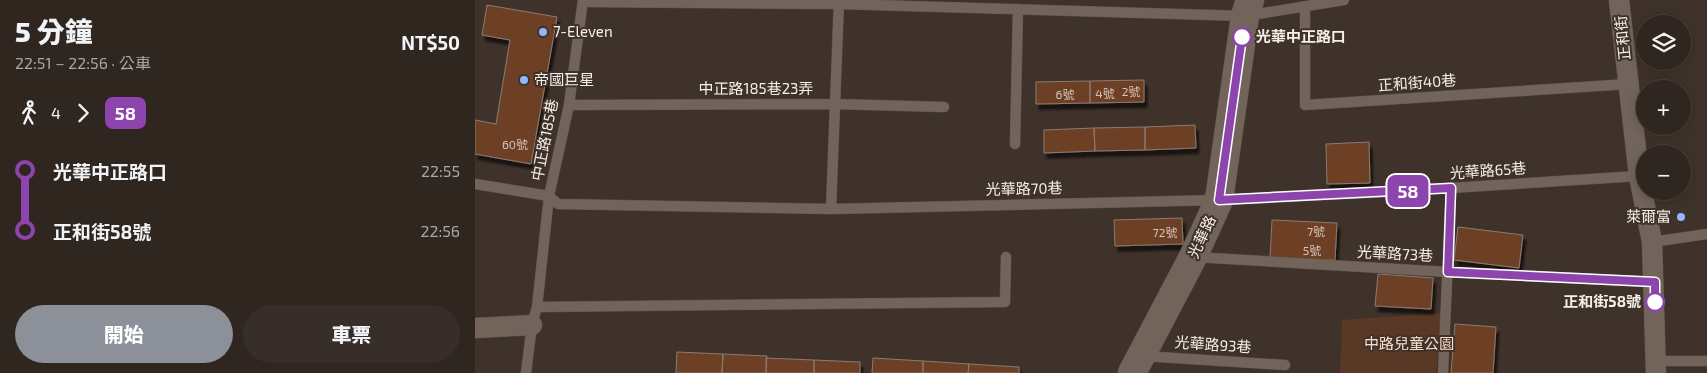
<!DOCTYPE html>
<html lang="zh-TW">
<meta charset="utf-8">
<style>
body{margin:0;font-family:"Exo 2","Noto Sans TC",sans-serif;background:#372e29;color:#f1f3f6;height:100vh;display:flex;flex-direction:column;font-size:19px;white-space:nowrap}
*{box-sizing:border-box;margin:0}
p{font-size:16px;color:#a7a5a5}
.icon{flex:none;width:28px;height:28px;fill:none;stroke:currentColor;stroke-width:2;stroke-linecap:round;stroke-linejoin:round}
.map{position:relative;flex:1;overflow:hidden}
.sheet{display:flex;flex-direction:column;background:#2f2620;width:475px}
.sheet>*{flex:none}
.badge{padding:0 10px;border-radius:8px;font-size:18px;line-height:32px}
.tools{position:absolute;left:1161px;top:15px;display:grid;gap:10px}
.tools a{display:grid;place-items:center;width:55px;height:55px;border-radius:50%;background:#2f2620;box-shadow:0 2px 12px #0003,0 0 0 1px #4a433e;font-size:25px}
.map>.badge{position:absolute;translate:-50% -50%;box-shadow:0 0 0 2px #fff}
.legs{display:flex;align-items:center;gap:8px;height:55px;padding:0 15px;font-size:16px}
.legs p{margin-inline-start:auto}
.summary{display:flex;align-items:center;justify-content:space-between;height:85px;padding:0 15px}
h1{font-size:28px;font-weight:800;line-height:38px}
.cta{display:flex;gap:10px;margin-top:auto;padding:10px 15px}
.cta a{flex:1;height:58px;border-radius:30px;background:#8c9099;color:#fff;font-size:20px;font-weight:800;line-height:58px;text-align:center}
.cta a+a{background:#372e29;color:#f1f3f6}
ul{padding:0 15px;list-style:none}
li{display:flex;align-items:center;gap:18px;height:60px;font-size:19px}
li i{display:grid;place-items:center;width:8px;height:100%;margin:0 6px;background:currentColor}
li i::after{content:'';width:12px;height:12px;margin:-6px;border:4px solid;border-radius:50%;background:#2f2620}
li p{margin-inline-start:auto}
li:first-child i{background:linear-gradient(#0000 50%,currentColor 0)}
li:last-child i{background:linear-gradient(currentColor 50%,#0000 0)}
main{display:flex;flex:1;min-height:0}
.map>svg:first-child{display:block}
.green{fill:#593925}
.building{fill:#6d4125;stroke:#8a7b73;filter:url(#shadow)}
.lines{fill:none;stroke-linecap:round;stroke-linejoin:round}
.lane-casing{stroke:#5b514b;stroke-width:11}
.street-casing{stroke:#5b514b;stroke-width:21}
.secondary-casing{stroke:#5b514b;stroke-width:29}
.lane{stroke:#72645b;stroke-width:10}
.street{stroke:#72645b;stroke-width:20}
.secondary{stroke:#72645b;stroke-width:28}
.line-1-casing{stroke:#fff;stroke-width:11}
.line-1{stroke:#8e44ad;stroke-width:8}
.poi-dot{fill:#92b7fd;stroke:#3f322b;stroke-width:2}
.stop-1-dot{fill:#fff;stroke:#8e44ad;stroke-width:2.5}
.labels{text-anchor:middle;stroke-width:4;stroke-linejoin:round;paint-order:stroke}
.number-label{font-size:12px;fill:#d4c3b8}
.poi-label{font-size:15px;fill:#f6eee9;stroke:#3f322b;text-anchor:start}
.stop-label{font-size:15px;font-weight:bold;fill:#f6eee9;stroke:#3f322b;text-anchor:start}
.street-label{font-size:15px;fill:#f6eee9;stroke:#3f322b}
.park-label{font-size:15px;fill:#fadcca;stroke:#3f322b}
</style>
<main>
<section class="sheet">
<div class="summary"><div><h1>5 分鐘</h1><p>22:51 – 22:56 · 公車</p></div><b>NT$50</b></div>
<div class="legs"><svg class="icon" aria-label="walk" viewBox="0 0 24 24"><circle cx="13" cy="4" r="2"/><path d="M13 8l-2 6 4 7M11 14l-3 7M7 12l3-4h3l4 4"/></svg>4<svg class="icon" aria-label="forward" viewBox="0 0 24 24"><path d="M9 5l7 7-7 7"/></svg><b class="badge" style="background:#8e44ad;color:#fff">58</b></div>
<ul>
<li><i style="color:#8e44ad"></i><b>光華中正路口</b><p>22:55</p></li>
<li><i style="color:#8e44ad"></i><b>正和街58號</b><p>22:56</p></li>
</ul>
<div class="cta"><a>開始</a><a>車票</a></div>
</section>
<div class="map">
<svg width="1232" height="373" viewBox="0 0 1232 373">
<defs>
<filter id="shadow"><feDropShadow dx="3" dy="5.5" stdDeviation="1" flood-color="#0009"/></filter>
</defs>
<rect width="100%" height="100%" fill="#3f322b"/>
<path class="green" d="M966,313L961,373H865L867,320Z"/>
<path class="building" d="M12,5L82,17L56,164L0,154V120L21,124L35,40L7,35Z
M669,80V102L615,103V81Z
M615,81V103L561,104V82Z
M720,125L721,148L670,150V127Z
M670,127V150L620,151L619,128Z
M619,128L620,151L569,153V130Z
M894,142L895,183L852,184L851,144Z
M707,218L708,244L640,246L639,220Z
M797,220L862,223L860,260L795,258Z
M983,227L1048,235L1044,268L979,260Z
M903,274L958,278L956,309L900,306Z
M980,324L1021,327L1018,373H976Z
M202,352L248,354L247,373H201Z
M248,354L292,356L291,373H247Z
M291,358L339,360V373H291Z
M398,358L448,361V373H397Z
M339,360L385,362V373H339Z
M448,361L494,364L493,373H448Z
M494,364L544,367V373H493Z"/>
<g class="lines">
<defs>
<path id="lane" d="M113,0L115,2L364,4L770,16L869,0
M830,7V105L1154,84
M94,105L359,104L469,107
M540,144L543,9
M0,184L74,196L83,204L356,209L744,200L912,192L1164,176
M356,209L364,0
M1177,242L1232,234
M719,257L973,272L1179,282
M62,307L530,302L531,257
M668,356L810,365
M1181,361H1232
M51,373L57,325L62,307L74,196L94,105L108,0
M968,373L976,188"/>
<path id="street" d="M1144,0L1164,176L1177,242L1181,373
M0,328L57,325"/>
<path id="secondary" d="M657,373L718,257L744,200L770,16L775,0"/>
</defs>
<use href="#lane" class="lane-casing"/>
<use href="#street" class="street-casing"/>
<use href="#secondary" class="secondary-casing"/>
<use href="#lane" class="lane"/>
<use href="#street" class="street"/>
<use href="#secondary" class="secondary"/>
</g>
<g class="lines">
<defs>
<path id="line-1" d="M767,37L744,200L976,188L973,272L1180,282V302"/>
</defs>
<use href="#line-1" class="line-1-casing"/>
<use href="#line-1" class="line-1"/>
</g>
<g class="poi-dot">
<circle cx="68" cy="32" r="5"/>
<circle cx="49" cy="80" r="5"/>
<circle cx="1206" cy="217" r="5"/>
</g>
<g class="stop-1-dot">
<circle cx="767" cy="37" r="9"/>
<circle cx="1180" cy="302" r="9"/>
</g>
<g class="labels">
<g class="number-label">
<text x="656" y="96">2號</text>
<text x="630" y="98">4號</text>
<text x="590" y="99">6號</text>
<text x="40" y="149">60號</text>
<text x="841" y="236">7號</text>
<text x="690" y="237">72號</text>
<text x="837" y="255">5號</text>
</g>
<g class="poi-label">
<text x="78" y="37">7-Eleven</text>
<text x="59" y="85">帝國巨星</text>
<text x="1196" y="222" text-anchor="end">萊爾富</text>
</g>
<g class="stop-label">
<text x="781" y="42">光華中正路口</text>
<text x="1166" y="307" text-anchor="end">正和街58號</text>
</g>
<g class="street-label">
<text transform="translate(1148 38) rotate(-96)" y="5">正和街</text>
<text transform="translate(942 83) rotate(-4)" y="5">正和街40巷</text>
<text x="281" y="94">中正路185巷23弄</text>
<text transform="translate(70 140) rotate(-79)" y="5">中正路185巷</text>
<text transform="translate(1013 171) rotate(-4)" y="5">光華路65巷</text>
<text transform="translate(549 189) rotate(-1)" y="5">光華路70巷</text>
<text transform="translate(727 237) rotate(-65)" y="5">光華路</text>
<text transform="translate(920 254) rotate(3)" y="5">光華路73巷</text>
<text transform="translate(738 345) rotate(4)" y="5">光華路93巷</text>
</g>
<g class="park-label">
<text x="934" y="349">中路兒童公園</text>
</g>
</g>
</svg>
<div class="tools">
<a><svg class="icon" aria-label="layers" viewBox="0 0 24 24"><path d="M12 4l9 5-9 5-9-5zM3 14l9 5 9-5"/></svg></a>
<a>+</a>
<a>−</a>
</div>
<b class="badge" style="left:933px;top:191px;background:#8e44ad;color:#fff">58</b>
</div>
</main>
